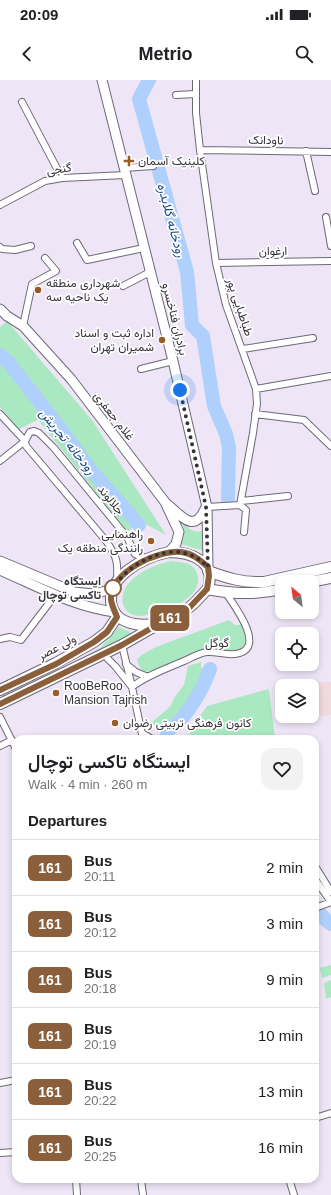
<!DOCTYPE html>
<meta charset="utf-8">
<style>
body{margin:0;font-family:Arial,Vazirmatn,sans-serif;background:#f2f2f2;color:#202124;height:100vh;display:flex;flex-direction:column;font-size:15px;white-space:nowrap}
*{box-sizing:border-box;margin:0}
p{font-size:13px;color:#757577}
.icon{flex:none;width:22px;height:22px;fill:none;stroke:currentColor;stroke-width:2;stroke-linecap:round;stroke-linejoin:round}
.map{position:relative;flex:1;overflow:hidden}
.panel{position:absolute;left:12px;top:655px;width:307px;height:448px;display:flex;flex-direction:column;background:#fff;border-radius:12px;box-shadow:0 2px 6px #0003}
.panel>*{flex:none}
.badge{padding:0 8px;border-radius:6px;font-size:14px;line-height:26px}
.needle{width:26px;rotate:331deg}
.tools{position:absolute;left:275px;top:495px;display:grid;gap:8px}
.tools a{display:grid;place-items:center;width:44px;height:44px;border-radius:8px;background:#fff;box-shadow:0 2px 6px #0003;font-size:20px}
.you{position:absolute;width:20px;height:20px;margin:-10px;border:3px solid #fff;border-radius:50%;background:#1a73e8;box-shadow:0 0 0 6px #1a73e833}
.map>.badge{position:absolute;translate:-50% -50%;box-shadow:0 0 0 2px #fff}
h2{padding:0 16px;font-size:15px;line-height:36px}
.round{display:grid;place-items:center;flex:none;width:42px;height:42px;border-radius:12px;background:#f2f2f2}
.head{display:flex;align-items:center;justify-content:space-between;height:68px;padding:0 16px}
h1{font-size:19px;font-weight:600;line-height:30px}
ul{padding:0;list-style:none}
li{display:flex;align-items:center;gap:12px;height:56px;padding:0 16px;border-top:1px solid #e0e0e0}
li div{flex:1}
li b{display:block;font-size:15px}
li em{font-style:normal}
li .badge{min-width:44px;font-weight:700;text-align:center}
.status{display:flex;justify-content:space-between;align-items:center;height:28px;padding:0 20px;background:#fff;direction:ltr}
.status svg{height:11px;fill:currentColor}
header{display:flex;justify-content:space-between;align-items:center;height:52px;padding:0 16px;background:#fff;font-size:18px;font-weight:600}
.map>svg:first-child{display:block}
.commercial{fill:#f2d8df}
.green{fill:#aae8c1}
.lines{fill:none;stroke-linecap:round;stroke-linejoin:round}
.river{stroke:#afcffc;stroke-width:14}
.street-casing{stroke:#6e6876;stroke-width:8}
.secondary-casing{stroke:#6e6876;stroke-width:11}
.primary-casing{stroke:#6e6876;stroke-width:12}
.street{stroke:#fff;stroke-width:6}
.secondary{stroke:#fff;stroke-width:9}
.primary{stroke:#fff;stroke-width:10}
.line-casing{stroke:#fff;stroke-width:9}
.line{stroke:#8b5e3c;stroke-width:6}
.walk{stroke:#353238;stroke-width:4;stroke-dasharray:0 7.2}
.poi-dot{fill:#9b5a26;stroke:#fff;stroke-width:1.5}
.stop-dot{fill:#fff;stroke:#8b5e3c;stroke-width:2}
.labels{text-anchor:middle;stroke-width:3.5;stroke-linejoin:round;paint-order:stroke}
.street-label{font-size:12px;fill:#353238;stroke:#fff}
.poi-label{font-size:12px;fill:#353238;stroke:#fff;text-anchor:start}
.stop-label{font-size:12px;font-weight:bold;fill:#353238;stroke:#fff;text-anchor:end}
.water-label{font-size:13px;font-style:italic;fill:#164788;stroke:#fff}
</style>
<div class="status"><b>20:09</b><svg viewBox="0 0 49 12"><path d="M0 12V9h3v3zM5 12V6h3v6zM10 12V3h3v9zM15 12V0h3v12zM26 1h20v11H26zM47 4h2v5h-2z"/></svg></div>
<header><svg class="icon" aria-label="back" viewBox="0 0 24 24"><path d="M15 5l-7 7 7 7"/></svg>Metrio<svg class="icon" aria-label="search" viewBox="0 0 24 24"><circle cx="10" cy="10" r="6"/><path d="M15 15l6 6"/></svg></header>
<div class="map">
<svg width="331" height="1115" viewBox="0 0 331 1115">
<rect width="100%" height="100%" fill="#eee6f7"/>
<path class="commercial" d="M331,602V635L324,636L301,638V636H312V606H282V610H276L275,604Z"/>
<path class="green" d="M7,241L92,340L166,455L140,441L89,383L56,337L0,270V247Z
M0,280L134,446L128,452L38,340L19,349L0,327Z
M181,441C188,449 194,454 205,450L204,471L181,464C186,455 185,449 181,441Z
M171,481C177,482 184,482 189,484C200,490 201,504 193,513C183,524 165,532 150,534C146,535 142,536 138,536C120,534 119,515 128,504C139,491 155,485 171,481Z
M229,540L235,545H241L245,556V567L237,572L201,571L153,592C143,592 139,589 137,579L143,574L156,567Z
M119,547L130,552V556L63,589L100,568Z
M201,582V588L208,589C203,613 183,634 165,650L151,643L170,627L174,618L184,605L188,586Z
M269,609L275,659H190V650L207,626Z
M331,885V895L322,898L320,888Z
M331,900V917L326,919L324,903Z"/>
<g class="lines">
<path class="river" d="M149,0L139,19L187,192L192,245L203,256L214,326L226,354L229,367L228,420
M0,275L8,282L60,348L90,389L139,445
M166,659C168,646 174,647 182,638C193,626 205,604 210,589
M315,827L325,839L331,844"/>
<defs>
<path id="street" d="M196,0V33L200,70L216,183L226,225L256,309L257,324L253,353L240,425L207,427
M176,15L196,14
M22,22L62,98
M200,70L331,72
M306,71L315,111
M124,88L153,86
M0,125L45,101L62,98L126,95
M326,137L331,166
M77,163L87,180L144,168
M0,167L2,169L15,170L31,166
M216,183L331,181
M123,206L150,192
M23,246L32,204L56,191L45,178
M243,269L313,258
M141,289L173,281
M256,309L331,296
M0,334L25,361L26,366L107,462C117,478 118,481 117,500
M255,334L304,340L331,366
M0,381L25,361L30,352L34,351L39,353L54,368L127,457L135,474L147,479
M241,421L288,416
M240,425L246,430L244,452
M0,559L10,557L21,560L56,514
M122,565L132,607C147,595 166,589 184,581C191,578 199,573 207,572C218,571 229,577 240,573C265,565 233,524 226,513
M103,574L115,586L132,607L143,659
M126,584L136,592L148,597
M0,637L16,669
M142,653L152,659
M0,666L12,660
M315,786L331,812
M315,799L331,822L315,828
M0,1003L16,1000
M315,1038L331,1033
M0,1073L16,1072
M76,1099L77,1115
M141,1099L143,1115
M289,1099L294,1115"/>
<path id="secondary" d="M102,0L173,281L207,427L208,487
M0,229L7,236L23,246L71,299L165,422L179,452L176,464L169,472
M167,424C182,436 194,455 206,427
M0,481L74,512L93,514L113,509
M0,490C37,506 74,527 115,532"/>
<path id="primary" d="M169,472C190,472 217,481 208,508C206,511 203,514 200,517C185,535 158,548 135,544C124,542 116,538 112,527C104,496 145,477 169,472Z
M208,491C227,498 243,503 264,502L331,487
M310,502L331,498
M207,509C232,514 257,515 282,509
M0,610L56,583L94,562L107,552L117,537
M0,624L122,565L157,545"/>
</defs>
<use href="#street" class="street-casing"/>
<use href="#secondary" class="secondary-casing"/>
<use href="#primary" class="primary-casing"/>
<use href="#street" class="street"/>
<use href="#secondary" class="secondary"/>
<use href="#primary" class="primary"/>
</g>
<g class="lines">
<defs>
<path id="line" d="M0,610L56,584L94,562L107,552L117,537C115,532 112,526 111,520C109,492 158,470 181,472C192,473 200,480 208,487L209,496L207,509L188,529L164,541L122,565L0,624"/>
</defs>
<use href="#line" class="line-casing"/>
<use href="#line" class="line"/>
<path class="walk" d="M113,508V509C124,488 159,467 184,473C194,475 201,480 208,487L206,427L180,310"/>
</g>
<g class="poi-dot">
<path d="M127 75h4v4h4v4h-4v4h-4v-4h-4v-4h4z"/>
<circle cx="38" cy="210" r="4"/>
<circle cx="162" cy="260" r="4"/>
<circle cx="151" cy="461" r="4"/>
<circle cx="56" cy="613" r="4"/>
<circle cx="115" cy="643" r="4"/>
</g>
<circle class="stop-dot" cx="113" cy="508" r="8"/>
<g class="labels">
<g class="street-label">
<text transform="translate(266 60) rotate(1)" y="4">ناودانک</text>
<text transform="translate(59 89) rotate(-8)" y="4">گنجی</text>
<text transform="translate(273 171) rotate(-1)" y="4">ارغوان</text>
<text transform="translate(240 227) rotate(72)" y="4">طباطبایی پور</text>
<text transform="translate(175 239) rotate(76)" y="4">برادران فناخسرو</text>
<text transform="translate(114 336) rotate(52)" y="4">غلام جعفری</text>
<text transform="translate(111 420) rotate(51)" y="4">جلالوند</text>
<text transform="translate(217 563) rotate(-1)" y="4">گوگل</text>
<text transform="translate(57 567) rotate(-28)" y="4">ولی عصر</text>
</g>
<g class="poi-label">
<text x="138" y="85">کلینیک آسمان</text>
<text x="46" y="207">شهرداری منطقه<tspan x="46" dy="14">یک ناحیه سه</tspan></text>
<text x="154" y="257" text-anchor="end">اداره ثبت و اسناد<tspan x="154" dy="14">شمیران تهران</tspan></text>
<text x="143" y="458" text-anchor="end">راهنمایی<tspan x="143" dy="14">رانندگی منطقه یک</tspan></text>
<text x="64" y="610">RooBeRoo<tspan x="64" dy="14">Mansion Tajrish</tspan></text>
<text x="123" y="647">کانون فرهنگی تربیتی رضوان</text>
</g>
<g class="stop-label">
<text x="101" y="505">ایستگاه<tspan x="101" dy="14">تاکسی توچال</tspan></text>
</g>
<g class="water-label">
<text transform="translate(172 140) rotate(75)" y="5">رودخانه گلابدره</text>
<text transform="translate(68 361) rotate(51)" y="5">رودخانه تجریش</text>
</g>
</g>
</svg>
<div class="tools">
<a><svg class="needle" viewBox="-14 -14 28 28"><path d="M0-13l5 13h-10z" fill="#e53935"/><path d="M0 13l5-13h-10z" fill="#757577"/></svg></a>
<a><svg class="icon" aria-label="locate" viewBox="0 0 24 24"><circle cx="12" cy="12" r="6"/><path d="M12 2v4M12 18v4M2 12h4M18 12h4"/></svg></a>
<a><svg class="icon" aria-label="layers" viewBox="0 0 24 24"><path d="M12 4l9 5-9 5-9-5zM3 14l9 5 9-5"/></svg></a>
</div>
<div class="you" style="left:180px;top:310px"></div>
<b class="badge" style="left:170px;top:538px;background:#8b5e3c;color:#fff">161</b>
<section class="panel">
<div class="head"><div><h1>ایستگاه تاکسی توچال</h1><p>Walk · 4 min · 260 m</p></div><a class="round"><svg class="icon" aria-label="heart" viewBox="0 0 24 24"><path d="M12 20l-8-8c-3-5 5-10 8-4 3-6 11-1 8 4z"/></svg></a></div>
<h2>Departures</h2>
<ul>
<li><span class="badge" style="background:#8b5e3c;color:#fff">161</span><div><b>Bus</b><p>20:11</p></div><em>2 min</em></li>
<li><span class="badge" style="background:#8b5e3c;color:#fff">161</span><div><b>Bus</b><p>20:12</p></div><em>3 min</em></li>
<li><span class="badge" style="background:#8b5e3c;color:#fff">161</span><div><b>Bus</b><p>20:18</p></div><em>9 min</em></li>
<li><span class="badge" style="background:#8b5e3c;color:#fff">161</span><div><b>Bus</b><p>20:19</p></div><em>10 min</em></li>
<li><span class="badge" style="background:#8b5e3c;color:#fff">161</span><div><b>Bus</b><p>20:22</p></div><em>13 min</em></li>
<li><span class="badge" style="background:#8b5e3c;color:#fff">161</span><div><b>Bus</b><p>20:25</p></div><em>16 min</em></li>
</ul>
</section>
</div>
